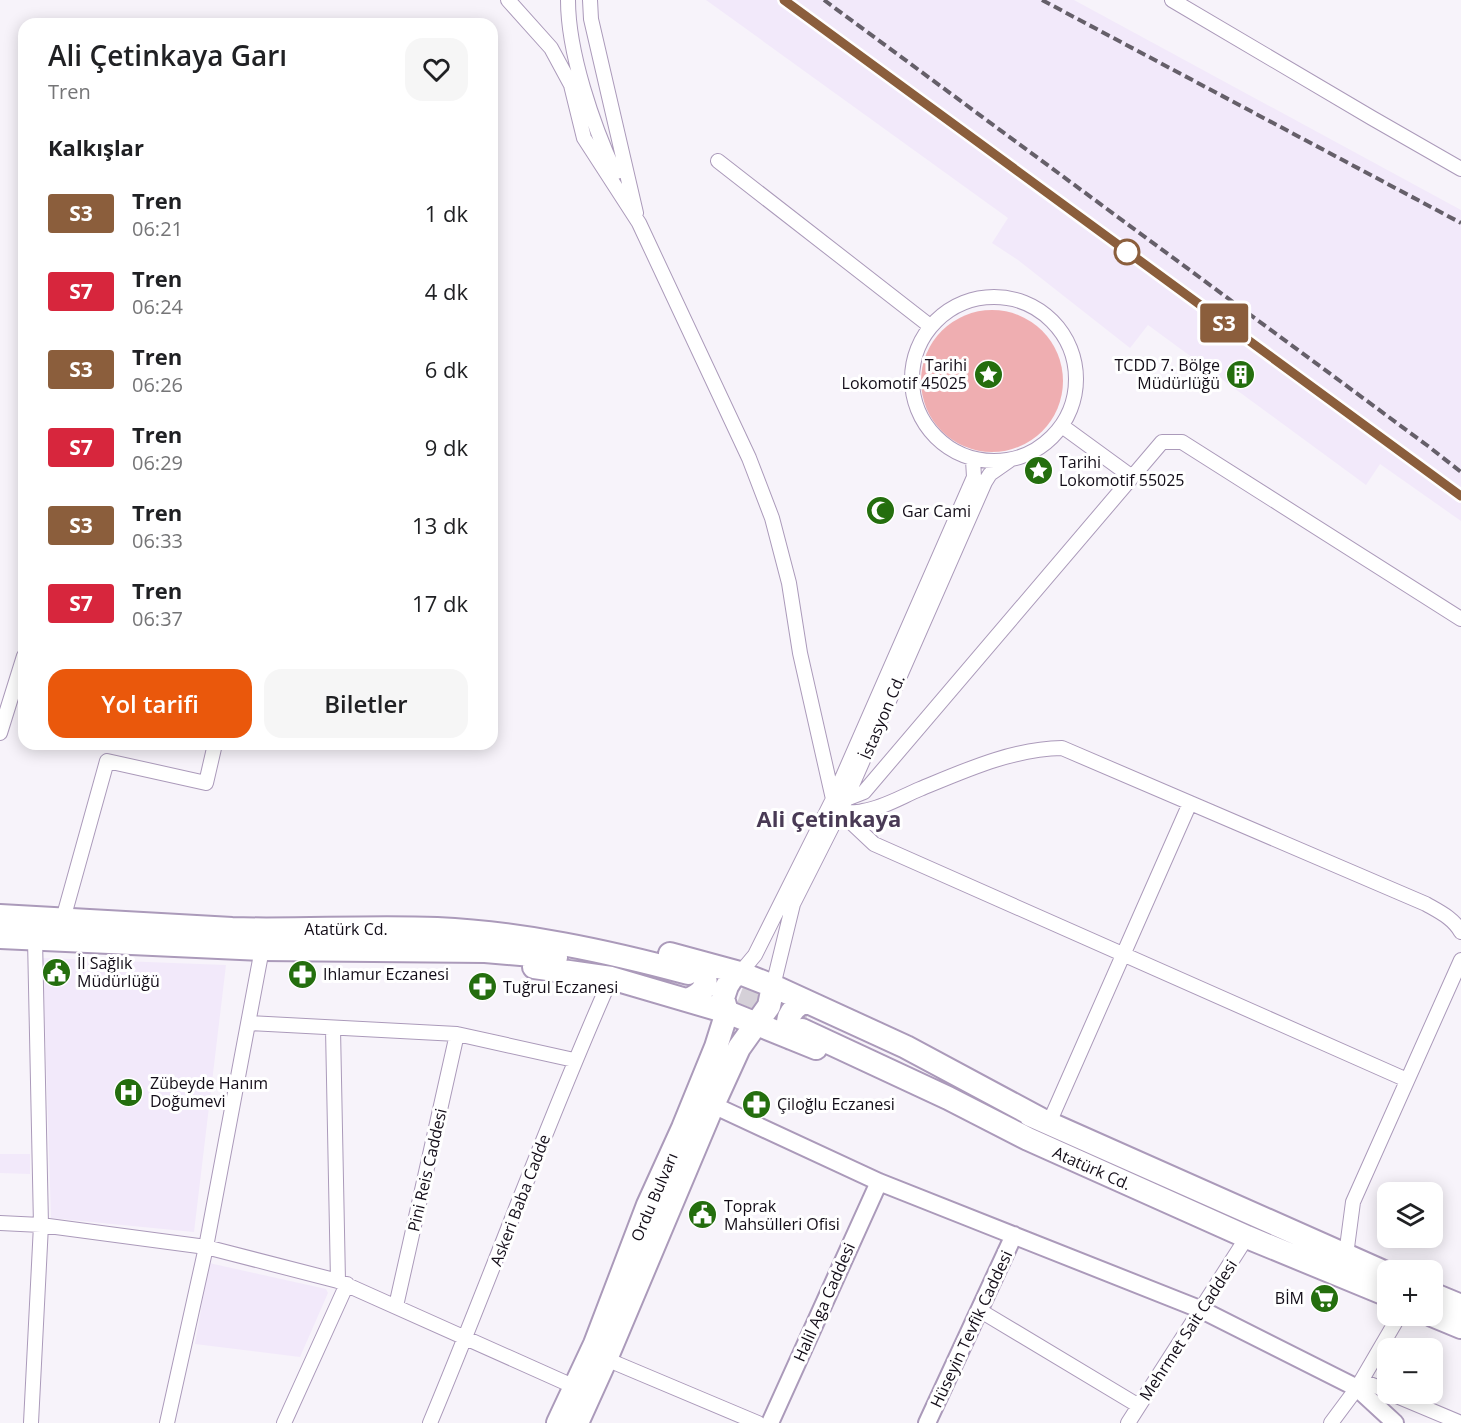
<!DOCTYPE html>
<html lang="tr">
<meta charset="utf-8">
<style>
body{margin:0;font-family:"Open Sans",sans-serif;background:#f6f6f6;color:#202124;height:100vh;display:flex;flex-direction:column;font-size:22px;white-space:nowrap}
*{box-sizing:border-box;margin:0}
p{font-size:20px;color:#757577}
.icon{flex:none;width:33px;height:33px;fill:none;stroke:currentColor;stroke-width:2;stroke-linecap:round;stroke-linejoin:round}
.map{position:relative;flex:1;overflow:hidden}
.panel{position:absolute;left:18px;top:18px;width:480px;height:732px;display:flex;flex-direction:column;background:#fff;border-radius:18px;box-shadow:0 3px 15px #0003}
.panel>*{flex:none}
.badge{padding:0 12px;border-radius:4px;font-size:21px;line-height:39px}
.tools{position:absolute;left:1377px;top:1182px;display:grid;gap:12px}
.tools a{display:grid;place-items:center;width:66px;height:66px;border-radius:12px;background:#fff;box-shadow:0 3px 15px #0003;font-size:30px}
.map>.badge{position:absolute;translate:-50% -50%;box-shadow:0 0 0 3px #fff}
h2{padding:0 30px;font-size:22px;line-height:54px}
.round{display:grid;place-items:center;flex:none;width:63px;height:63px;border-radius:18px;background:#f6f6f6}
.overview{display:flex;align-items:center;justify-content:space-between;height:102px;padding:0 30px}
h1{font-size:28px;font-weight:600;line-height:45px}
.action{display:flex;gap:12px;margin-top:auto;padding:12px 30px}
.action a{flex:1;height:69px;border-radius:18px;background:#ea580c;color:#fff;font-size:24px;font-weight:600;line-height:69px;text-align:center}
.action a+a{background:#f6f6f6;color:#202124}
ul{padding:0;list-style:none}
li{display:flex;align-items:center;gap:18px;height:78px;padding:0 30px}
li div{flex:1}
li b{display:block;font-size:22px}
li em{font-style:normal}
li .badge{min-width:66px;font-weight:700;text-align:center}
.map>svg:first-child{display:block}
.built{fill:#f2e9fa}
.green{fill:#efaeb1}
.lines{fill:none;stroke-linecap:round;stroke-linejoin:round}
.primary-tunnel{stroke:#d5d0d8;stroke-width:22;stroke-dasharray:22 11;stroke-linecap:butt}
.minor-casing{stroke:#ab9aba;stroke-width:16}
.tertiary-casing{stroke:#ab9aba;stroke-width:20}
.primary-casing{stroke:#ab9aba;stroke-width:26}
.minor{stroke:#fff;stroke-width:14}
.tertiary{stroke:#fff;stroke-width:16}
.primary{stroke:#fff;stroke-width:22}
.rail{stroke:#655f69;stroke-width:4;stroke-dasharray:9 4.5;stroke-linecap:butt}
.line-casing{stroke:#fff;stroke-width:14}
.line{stroke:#8b5e3c;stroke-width:9}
.stop-dot{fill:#fff;stroke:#8b5e3c;stroke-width:3}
.labels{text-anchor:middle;stroke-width:6;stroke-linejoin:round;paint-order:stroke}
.poi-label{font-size:16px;fill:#130d18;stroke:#fff;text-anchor:start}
.street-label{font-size:16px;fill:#130d18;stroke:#fff}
.district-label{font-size:22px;font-weight:bold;fill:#493a55;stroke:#fff}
</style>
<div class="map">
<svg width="1461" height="1423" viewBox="0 0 1461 1423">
<rect width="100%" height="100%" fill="#f7f3fa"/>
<path class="built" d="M706,0H1074L1461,210V521L1380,464L1366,485L1148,325L1130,348L1018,260L992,243L1008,218Z
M43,958L226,965L194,1232L51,1218Z
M0,1154H30V1174L0,1173Z
M209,1263L326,1289L328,1293L300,1357L195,1344Z"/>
<path class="green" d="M921 381a71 71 0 1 1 142 0a71 71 0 1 1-142 0Z"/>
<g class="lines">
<path class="primary-tunnel" d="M710,981L807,1017"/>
<defs>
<path id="minor" d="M508,0L551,48L571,85L584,138L639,223L749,458L772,518L789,583L800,653L833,799H846L864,792L1162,442H1182L1461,619
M568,0C568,53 593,125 615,173
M590,0L591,19L636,213
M1172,0L1372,118L1461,169
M718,161L930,326
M912 379a82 82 0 1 1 164 0a82 82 0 1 1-164 0Z
M1062,426L1132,477
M0,733L24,656
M840,812C847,812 856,813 863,811C883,808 901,797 920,789C966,770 1012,749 1062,748L1426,904C1440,912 1453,918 1461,932
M840,812L874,844L1407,1080
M63,919L107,761L206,783L215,744
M740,973L755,955L833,799L974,477L973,460
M773,986L793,904L846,799L985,482L990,474L1010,460
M249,1023L457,1034L574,1060
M333,1029L338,1281
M1049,1123L1190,803
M0,1223L41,1225L206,1247L338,1281L575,1387
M1346,1255L1353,1202L1461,960
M396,1306L457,1034
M979,1310L1139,1406
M606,1359L758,1423
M1362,1381L1388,1391
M1392,1394L1461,1423
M31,1423L41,1225L35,939
M167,1423L206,1247L262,949
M284,1423L347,1284
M430,1423C492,1275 546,1124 611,978
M1128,1423L1247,1237
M1331,1423L1357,1388L1399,1316"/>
<path id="tertiary" d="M713,1105L879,1182L1202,1310L1357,1388L1395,1423
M770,1423L879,1182
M927,1423L1014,1235"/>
<path id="primary" d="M0,916C77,920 155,925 232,929C300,931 369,926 437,929C522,933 606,951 688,973
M0,937L262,949L485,951L556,957
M670,954L740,973L773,986L906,1047L1042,1120
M534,967L611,978L727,1012L816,1048
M687,1000C708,992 710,980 699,962
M802,1030L948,1098L1028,1139L1247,1237L1388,1295
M791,1038C784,1020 789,1010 805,1001
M1030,1115L1388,1274
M1432,1294L1461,1306
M1432,1315L1461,1327
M558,1423L595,1344L648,1205L683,1128L716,1047L727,1012L723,998L727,986L732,978L740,973
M577,1423L606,1359L713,1105L739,1048L769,1006L773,986"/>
</defs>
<use href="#minor" class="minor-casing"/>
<use href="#tertiary" class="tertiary-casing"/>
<use href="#primary" class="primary-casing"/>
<use href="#minor" class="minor"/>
<use href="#tertiary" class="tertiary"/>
<use href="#primary" class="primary"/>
<path class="rail" d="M784,0L1461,497
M824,0L1428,446L1461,472
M1042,0L1461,223"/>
</g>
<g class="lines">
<defs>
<path id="line" d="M784,0L1461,496"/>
</defs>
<use href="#line" class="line-casing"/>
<use href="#line" class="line"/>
</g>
<defs>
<symbol id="sight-disc" viewBox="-11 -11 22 22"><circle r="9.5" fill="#246e0e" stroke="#fff"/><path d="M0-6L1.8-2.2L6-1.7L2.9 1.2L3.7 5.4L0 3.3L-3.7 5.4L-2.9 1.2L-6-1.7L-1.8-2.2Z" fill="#fff"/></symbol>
<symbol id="building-disc" viewBox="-11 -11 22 22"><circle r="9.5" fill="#246e0e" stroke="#fff"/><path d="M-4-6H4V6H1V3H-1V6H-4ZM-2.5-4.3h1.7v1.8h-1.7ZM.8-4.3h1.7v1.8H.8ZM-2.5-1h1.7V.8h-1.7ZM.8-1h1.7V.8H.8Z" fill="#fff"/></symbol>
<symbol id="mosque-disc" viewBox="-11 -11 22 22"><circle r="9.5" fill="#246e0e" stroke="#fff"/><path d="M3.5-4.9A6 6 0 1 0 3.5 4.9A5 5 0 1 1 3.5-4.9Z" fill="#fff"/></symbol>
<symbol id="civic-disc" viewBox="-11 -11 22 22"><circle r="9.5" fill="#246e0e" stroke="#fff"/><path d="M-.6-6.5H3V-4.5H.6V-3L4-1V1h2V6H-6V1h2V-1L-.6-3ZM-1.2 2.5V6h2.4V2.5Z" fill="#fff"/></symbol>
<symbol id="pharmacy-disc" viewBox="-11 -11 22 22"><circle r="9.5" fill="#246e0e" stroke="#fff"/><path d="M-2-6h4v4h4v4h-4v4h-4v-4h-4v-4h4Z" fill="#fff"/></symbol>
<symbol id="hospital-disc" viewBox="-11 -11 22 22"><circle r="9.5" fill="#246e0e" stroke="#fff"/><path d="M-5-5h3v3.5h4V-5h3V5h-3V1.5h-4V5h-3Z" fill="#fff"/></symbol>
<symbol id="supermarket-disc" viewBox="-11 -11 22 22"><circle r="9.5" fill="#246e0e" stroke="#fff"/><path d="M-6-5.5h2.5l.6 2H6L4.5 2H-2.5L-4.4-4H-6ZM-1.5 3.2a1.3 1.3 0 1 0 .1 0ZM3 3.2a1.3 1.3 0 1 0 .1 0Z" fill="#fff"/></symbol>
</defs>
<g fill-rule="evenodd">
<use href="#sight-disc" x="972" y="358" width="33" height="33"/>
<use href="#building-disc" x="1224" y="358" width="33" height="33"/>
<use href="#sight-disc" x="1022" y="454" width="33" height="33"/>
<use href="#mosque-disc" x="864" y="494" width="33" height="33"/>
<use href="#civic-disc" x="40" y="956" width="33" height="33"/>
<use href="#pharmacy-disc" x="286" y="958" width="33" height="33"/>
<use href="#pharmacy-disc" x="466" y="970" width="33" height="33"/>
<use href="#hospital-disc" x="112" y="1076" width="33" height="33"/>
<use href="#pharmacy-disc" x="740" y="1088" width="33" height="33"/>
<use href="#civic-disc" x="686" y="1198" width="33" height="33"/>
<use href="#supermarket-disc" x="1308" y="1282" width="33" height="33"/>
</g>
<circle class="stop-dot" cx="1127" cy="252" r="12"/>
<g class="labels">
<g class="poi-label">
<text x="967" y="371" text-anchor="end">Tarihi<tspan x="967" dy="18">Lokomotif 45025</tspan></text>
<text x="1220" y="371" text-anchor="end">TCDD 7. Bölge<tspan x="1220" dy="18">Müdürlüğü</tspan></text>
<text x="1059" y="468">Tarihi<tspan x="1059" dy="18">Lokomotif 55025</tspan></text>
<text x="902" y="517">Gar Cami</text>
<text x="77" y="969">İl Sağlık<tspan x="77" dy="18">Müdürlüğü</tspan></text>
<text x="323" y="980">Ihlamur Eczanesi</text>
<text x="503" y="993">Tuğrul Eczanesi</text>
<text x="150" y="1089">Zübeyde Hanım<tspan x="150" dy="18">Doğumevi</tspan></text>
<text x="777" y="1110">Çiloğlu Eczanesi</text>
<text x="724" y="1212">Toprak<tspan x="724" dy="18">Mahsülleri Ofisi</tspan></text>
<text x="1304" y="1304" text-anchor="end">BİM</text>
</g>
<g class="street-label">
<text transform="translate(882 717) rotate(-67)" y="6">İstasyon Cd.</text>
<text x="346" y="935">Atatürk Cd.</text>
<text transform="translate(1092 1168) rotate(24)" y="6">Atatürk Cd.</text>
<text transform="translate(427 1170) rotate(-77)" y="6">Pini Reis Caddesi</text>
<text transform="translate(654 1197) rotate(-67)" y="6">Ordu Bulvarı</text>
<text transform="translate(520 1200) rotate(-69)" y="6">Askeri Baba Cadde</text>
<text transform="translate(824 1302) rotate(-66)" y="6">Halil Aga Caddesi</text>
<text transform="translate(971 1329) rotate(-65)" y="6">Hüseyin Tevfik Caddesi</text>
<text transform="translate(1188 1330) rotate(-57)" y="6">Mehrmet Sait Caddesi</text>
</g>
<g class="district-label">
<text x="829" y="827">Ali Çetinkaya</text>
</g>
</g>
</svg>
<div class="tools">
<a><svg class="icon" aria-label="layers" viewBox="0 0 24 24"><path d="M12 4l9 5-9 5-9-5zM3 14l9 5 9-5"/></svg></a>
<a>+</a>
<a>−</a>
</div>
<b class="badge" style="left:1224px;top:323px;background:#8b5e3c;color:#fff">S3</b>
<section class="panel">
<div class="overview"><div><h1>Ali Çetinkaya Garı</h1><p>Tren</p></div><a class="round"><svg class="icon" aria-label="heart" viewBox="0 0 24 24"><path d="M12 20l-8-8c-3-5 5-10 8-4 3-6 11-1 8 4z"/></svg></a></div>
<h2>Kalkışlar</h2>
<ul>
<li><span class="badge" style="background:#8b5e3c;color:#fff">S3</span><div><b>Tren</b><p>06:21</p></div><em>1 dk</em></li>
<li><span class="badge" style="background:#d7263d;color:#fff">S7</span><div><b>Tren</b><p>06:24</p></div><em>4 dk</em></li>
<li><span class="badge" style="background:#8b5e3c;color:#fff">S3</span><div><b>Tren</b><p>06:26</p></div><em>6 dk</em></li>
<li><span class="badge" style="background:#d7263d;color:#fff">S7</span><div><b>Tren</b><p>06:29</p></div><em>9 dk</em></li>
<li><span class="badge" style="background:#8b5e3c;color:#fff">S3</span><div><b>Tren</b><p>06:33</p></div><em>13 dk</em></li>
<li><span class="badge" style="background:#d7263d;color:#fff">S7</span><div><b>Tren</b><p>06:37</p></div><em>17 dk</em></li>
</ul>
<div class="action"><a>Yol tarifi</a><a>Biletler</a></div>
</section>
</div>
